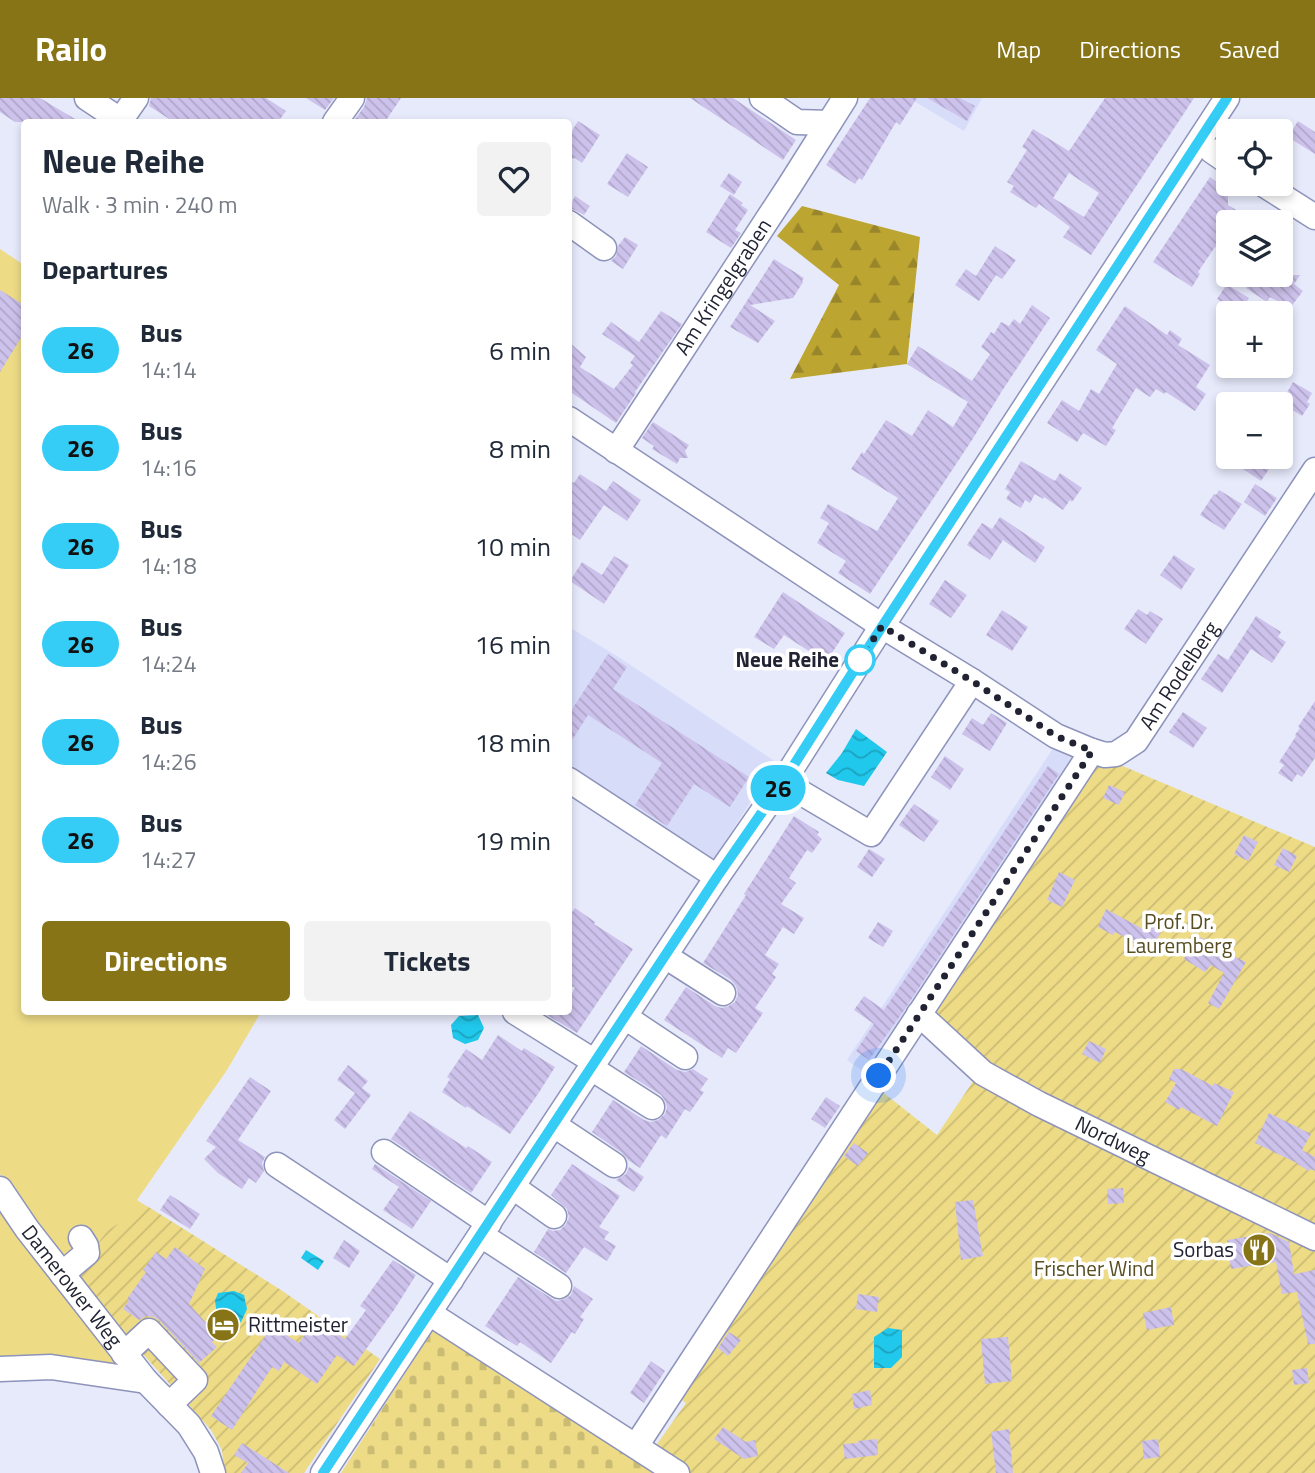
<!DOCTYPE html>
<meta charset="utf-8">
<style>
body{margin:0;font-family:"Titillium Web",sans-serif;background:#f2f2f3;color:#1f2937;height:100vh;display:flex;flex-direction:column;font-size:26px;white-space:nowrap}
*{box-sizing:border-box;margin:0}
p{font-size:23px;color:#747a83}
.icon{flex:none;width:38px;height:38px;fill:none;stroke:currentColor;stroke-width:2;stroke-linecap:round;stroke-linejoin:round}
.map{position:relative;flex:1;overflow:hidden}
.panel{position:absolute;left:21px;top:21px;width:551px;height:896px;display:flex;flex-direction:column;background:#fff;border-radius:7px;box-shadow:0 4px 10px #0003}
.panel>*{flex:none}
.badge{padding:0 14px;border-radius:23px;font-size:24px;line-height:46px}
.tools{position:absolute;left:1216px;top:21px;display:grid;gap:14px}
.tools a{display:grid;place-items:center;width:77px;height:77px;border-radius:7px;background:#fff;box-shadow:0 4px 10px #0003;font-size:35px}
.you{position:absolute;width:35px;height:35px;margin:-18px;border:5px solid #fff;border-radius:50%;background:#1a73e8;box-shadow:0 0 0 10px #1a73e833}
.map>.badge{position:absolute;translate:-50% -50%;box-shadow:0 0 0 4px #fff}
h2{padding:0 21px;font-size:26px;line-height:63px}
.round{display:grid;place-items:center;flex:none;width:74px;height:74px;border-radius:7px;background:#f2f2f3}
.headline{display:flex;align-items:center;justify-content:space-between;height:119px;padding:0 21px}
h1{font-size:33px;font-weight:700;line-height:52px}
.button{display:flex;gap:14px;margin-top:auto;padding:14px 21px}
.button a{flex:1;height:80px;border-radius:7px;background:#867417;color:#fff;font-size:28px;font-weight:700;line-height:80px;text-align:center}
.button a+a{background:#f2f2f3;color:#1f2937}
ul{padding:0;list-style:none}
li{display:flex;align-items:center;gap:21px;height:98px;padding:0 21px}
li div{flex:1}
li b{display:block;font-size:26px}
li em{font-style:normal}
li .badge{min-width:77px;font-weight:700;text-align:center}
header{display:flex;align-items:center;gap:42px;box-sizing:border-box;height:98px;padding:0 35px;background:#867417;color:#fff}
header strong{font-size:33px}
nav{display:flex;gap:38px;margin-inline-start:auto;font-size:24px}
.map>svg:first-child{display:block}
.built{fill:#d7dcf9}
.grass{fill:#eddb86}
.forest{fill:url(#forest-firs)}
.cemetery{fill:url(#cemetery-stones)}
.garden{fill:url(#garden-furrows)}
.water{fill:url(#water-waves)}
.building{fill:url(#building-back-hatch);fill-rule:evenodd}
.lines{fill:none;stroke-linecap:round;stroke-linejoin:round}
.minor-casing{stroke:#8d93ba;stroke-width:27}
.minor{stroke:#fff;stroke-width:24}
.line-casing{stroke:#fff;stroke-width:16}
.line{stroke:#35ccf6;stroke-width:10}
.walk{stroke:#212332;stroke-width:7;stroke-dasharray:0 12.6}
.stop-dot{fill:#fff;stroke:#35ccf6;stroke-width:3.5}
.labels{text-anchor:middle;stroke-width:7;stroke-linejoin:round;paint-order:stroke}
.street-label{font-size:21px;fill:#212332;stroke:#fff}
.stop-label{font-size:21px;font-weight:bold;fill:#212332;stroke:#fff;text-anchor:end}
.park-label{font-size:21px;fill:#584e21;stroke:#fff}
.poi-label{font-size:21px;fill:#212332;stroke:#fff;text-anchor:end}
</style>
<header>
<strong>Railo</strong>
<nav><a>Map</a><a>Directions</a><a>Saved</a></nav>
</header>
<div class="map">
<svg width="1315" height="1375" viewBox="0 0 1315 1375">
<defs>
<pattern id="forest-firs" width="22" height="20" patternUnits="userSpaceOnUse" patternTransform="scale(1.75)"><rect width="22" height="20" fill="#bda531"/><path d="M5 1l3.5 6h-7zM16 11l3.5 6h-7z" fill="#99862a"/></pattern>
<pattern id="cemetery-stones" width="16" height="16" patternUnits="userSpaceOnUse" patternTransform="scale(1.75)"><rect width="16" height="16" fill="#eddb86"/><path d="M2 7V4a2 2 0 0 1 4 0v3zM10 15v-3a2 2 0 0 1 4 0v3z" fill="#cbbc74"/></pattern>
<pattern id="garden-furrows" width="10" height="10" patternUnits="userSpaceOnUse" patternTransform="scale(1.75)"><rect width="10" height="10" fill="#eddb86"/><path d="M-1 1l2-2M0 10L10 0M9 11l2-2" fill="none" stroke="#cbbc74"/></pattern>
<pattern id="water-waves" width="16" height="10" patternUnits="userSpaceOnUse" patternTransform="scale(1.75)"><rect width="16" height="10" fill="#20c8eb"/><path d="M0 5q4-4 8 0t8 0" fill="none" stroke="#1ca2bf"/></pattern>
<pattern id="building-back-hatch" width="6" height="6" patternUnits="userSpaceOnUse" patternTransform="scale(1.75)"><rect width="6" height="6" fill="#cdc2eb"/><path d="M-1 5l2 2M0 0l6 6M5-1l2 2" fill="none" stroke="#b0a6ca"/></pattern>
</defs>
<rect width="100%" height="100%" fill="#e7eafb"/>
<path class="built" d="M909,0H982L964,33Z
M569,529L620,560L776,664L714,761L569,668Z
M1056,646L1081,661L871,979L847,962Z"/>
<path class="grass" d="M0,151L24,167V914H261L227,972L137,1102L151,1111L149,1116L73,1178L0,1076Z
M0,1100L124,1269L0,1263Z"/>
<path class="forest" d="M802,108L920,139L907,266L790,281L839,187L777,138Z"/>
<path class="cemetery" d="M436,1227L666,1375H341Z"/>
<path class="garden" d="M1099,658L1315,749V1375H666L650,1356L686,1305L675,1297L880,992L937,1037L974,982L921,930Z
M147,1108L281,1192L380,1261L304,1375H224L222,1352L211,1332L73,1178L108,1132Z"/>
<path class="water" d="M856,631L887,654L864,688L838,682L826,675L842,655Z
M478,917L484,930L478,942L465,946L453,940L451,927L459,918Z
M306,1152L324,1163L318,1172L301,1160Z
M234,1193L244,1197L247,1211L241,1224L232,1227L217,1217L215,1203L218,1195Z
M888,1230L902,1232V1259L891,1270H874V1239Z"/>
<path class="building" d="M0,0H40L80,24H15L0,14Z
M151,0H266L286,13L278,24H174L149,8Z
M306,0H334L325,12Z
M367,0H401L385,24H353L364,9Z
M690,0H733L796,42L783,62Z
M870,0H917L900,27L896,24L862,82L859,80L855,86L826,67Z
M927,0H960L975,8L967,23Z
M1105,0H1194L1091,157L1063,139L1070,129L1039,106L1036,110L1010,94L1014,88L1007,84L1027,52L1022,49L1033,31L1069,53ZM1069,75L1099,95L1084,119L1053,100Z
M578,23L600,37L582,65L575,60L569,62V38Z
M1298,23L1315,34V56L1288,39Z
M627,55L648,69L628,99L607,86Z
M729,75L742,84L734,97L720,88Z
M1210,79L1228,92V107L1256,124H1228V135L1218,151L1215,149L1198,174L1200,176L1192,189L1153,164Z
M730,96L743,105L741,107L748,112L735,132L741,135L731,150L706,134Z
M575,98L590,108L584,117L577,113L569,110Z
M625,139L638,147L623,171L611,163L616,158L618,148Z
M995,148L1016,162L1002,181L996,177L979,203L955,187L966,171L976,178Z
M774,161L804,180L802,183L803,184L793,200L750,207L775,223L758,245L730,229Z
M1255,177H1300L1294,186L1303,193L1290,210L1270,199L1267,204L1246,190Z
M1225,189H1231L1249,200L1240,215L1217,201Z
M0,192L24,207V235L0,274Z
M1032,207L1050,220L1002,293L972,342L870,496L838,475L846,463L817,445L829,425L820,420L828,406L877,433L898,400L851,371L862,354L864,356L886,322L912,338L928,312L953,329L968,304L907,266L918,248L972,283L990,256L981,249L991,234L994,236L1001,224L1009,228L1014,221L1020,226Z
M1125,208L1167,237L1170,232L1182,241L1178,247L1210,267L1196,289L1206,296L1195,313L1166,294L1164,296L1156,291L1150,299L1136,290L1112,330L1116,332L1106,348L1083,335L1077,344L1047,325L1062,302L1079,313L1091,291L1099,296L1117,266L1096,252Z
M661,213L682,226L635,294L636,295L616,325L569,293V244L586,259L580,269L614,291L633,267L630,265L635,258L602,236L611,224L639,244Z
M1293,284L1312,295L1307,304L1310,306L1302,318L1281,305Z
M653,324L689,347L685,353L688,360H680L677,366L652,351L654,348L642,340Z
M1225,359H1277L1261,383Z
M1021,363L1055,383L1060,375L1082,390L1072,404L1070,402L1063,412L1044,399L1043,401L1035,396L1030,405L1025,402L1021,410L1006,401L1010,394L1005,391Z
M580,376L606,393L613,383L641,402L627,423L604,407L580,442L569,434V382L574,385Z
M1255,386L1277,400L1265,418L1244,404Z
M1219,392L1242,406L1224,432L1200,417L1214,396L1216,397Z
M1000,419L1045,449L1035,465L1003,442L990,462L967,447L982,425L992,431Z
M1174,457L1195,471L1181,492L1160,477Z
M614,458L629,467L604,506L570,483L582,464L602,477Z
M945,482L967,497L951,520L929,506Z
M783,494L845,535L826,564L784,537L774,551L754,539Z
M1138,511L1147,517L1150,513L1163,521L1146,546L1124,531Z
M1002,512L1028,529L1012,553L986,537Z
M1256,518L1281,534L1278,539L1286,544L1272,565L1251,551L1222,595L1201,581L1218,556L1228,562Z
M608,556L627,569L613,591L749,679L730,709L694,686L667,728L635,707L662,665L588,617L569,647V616Z
M1315,603V660L1302,679L1297,676L1292,684L1278,675L1284,667L1279,664L1296,638L1295,637L1300,630L1298,629Z
M1183,614L1207,630L1193,650L1169,634Z
M991,615L1007,625L990,653L962,636L972,620L983,627Z
M945,658L964,671L950,692L931,679Z
M1048,668L1059,676L905,911L869,962L856,953L874,926L854,912L864,898L884,912Z
M1109,687L1125,694L1119,707L1103,700Z
M914,706L939,723L924,744L899,727Z
M794,718L819,734L817,737L822,741L812,755L807,752L789,780L796,785L781,806L804,820L794,836L783,829L765,857L779,866L772,876L776,879L755,910L763,915L736,955L728,950L722,960L664,922L686,889L715,908L722,910L729,908L735,904L738,896L736,888L731,882L703,865L746,797L744,796Z
M1244,737L1258,744L1248,763L1234,756Z
M1283,750L1297,758L1289,774L1274,767Z
M869,751L885,761L872,779L857,769Z
M1059,774L1075,782L1062,809L1047,802Z
M575,810L595,824L594,826L633,851L577,935L542,914H569V900L575,890L569,886V818Z
M1106,811L1143,831L1149,818L1165,826L1151,853L1115,834L1113,837L1098,829Z
M878,824L893,833L883,849L868,840Z
M1195,837L1213,845L1211,848L1246,864L1219,911L1208,905L1224,875L1211,867L1205,874L1184,861Z
M498,937L522,953L524,950L555,969L538,996L510,1036L467,1008L466,1010L442,994L450,981L447,979L466,951L482,962Z
M1089,943L1106,951L1100,965L1082,956Z
M641,948L677,972L685,974L693,971L708,981L700,992L704,994L690,1014L685,1011L666,1041L661,1037L640,1070L628,1062L622,1055L592,1034L613,1002L644,1022L651,1024L658,1022L665,1016L667,1009L665,1003L661,997L624,974Z
M348,967L368,983L362,990L371,997L345,1031L334,1022L355,995L337,982Z
M1174,971H1181L1213,988L1214,985L1234,994L1217,1028L1181,1009L1179,1012L1165,1004L1176,985L1169,981Z
M250,979L271,993L238,1042L265,1059L262,1065L264,1073L256,1085L249,1080L242,1091L218,1075L204,1061L216,1049L206,1043Z
M826,999L840,1008L825,1030L811,1021Z
M410,1013L466,1050L468,1048L492,1064L471,1095L391,1041Z
M1269,1015L1311,1036L1302,1052L1315,1059V1073L1311,1071L1309,1073L1297,1066V1065L1255,1045Z
M854,1045L868,1055L858,1068L844,1058Z
M375,1066L431,1103L412,1131L383,1112L399,1089L372,1071Z
M572,1066L620,1098L599,1129L609,1134L604,1141L616,1148L607,1163L584,1149L566,1175L534,1154L548,1131L553,1133L560,1132L566,1126L569,1119L567,1111L551,1097Z
M629,1069L644,1079L634,1094L616,1082L626,1076Z
M1123,1090L1124,1105L1108,1106L1107,1091Z
M170,1097L200,1116L190,1131L160,1112Z
M973,1102L983,1158L961,1162L955,1104Z
M1270,1135L1289,1144L1294,1176L1315,1172V1246H1308L1297,1194L1282,1196L1276,1164L1231,1171L1227,1142Z
M344,1142L360,1153L349,1170L333,1160Z
M175,1149L205,1171L189,1206L218,1238L212,1244L217,1249L199,1265L159,1222L154,1219L146,1218L139,1222L123,1211L129,1202L127,1201L146,1174L143,1172L156,1154L166,1161Z
M393,1162L416,1177L394,1212L354,1268L337,1257L317,1286L284,1264L279,1273L272,1269L232,1332L211,1318L272,1228L299,1245L315,1221L345,1241L366,1212L360,1208Z
M518,1179L551,1200L557,1203L565,1201L571,1197L574,1188L593,1201L580,1219L584,1221L575,1236L572,1234L551,1265L520,1244L517,1248L485,1228Z
M858,1196L879,1199L877,1214L856,1211Z
M1171,1209L1174,1227L1147,1232L1143,1215Z
M729,1234L741,1242L728,1258L718,1250Z
M1008,1239L1012,1283L985,1286L981,1241Z
M651,1263L665,1273L644,1305L630,1295Z
M1307,1270L1309,1285L1294,1287L1292,1272Z
M870,1292L872,1307L854,1311L852,1296Z
M723,1329L746,1344L755,1342L758,1358L744,1361L714,1341Z
M1009,1331L1013,1375H996L991,1334Z
M877,1341L878,1357L845,1361L843,1346L858,1345V1343Z
M1158,1341L1160,1359L1144,1361L1142,1343Z
M242,1345L289,1375H241L248,1365L234,1357Z"/>
<g class="lines">
<defs>
<g id="minor">
<path d="M87,0L123,24"/>
<path d="M762,0L797,24L829,25"/>
<path d="M120,23L136,0"/>
<path d="M335,24L352,0"/>
<path d="M1212,53L1228,64"/>
<path d="M1263,86L1315,119"/>
<path d="M569,125L604,150"/>
<path id="s1" d="M569,321L882,528L972,583L1056,638L1092,653L1105,657L1116,656L1136,643L1315,372"/>
<path id="s2" d="M616,353L790,87L845,0"/>
<path d="M569,682L717,779"/>
<path d="M783,684L871,736L972,583"/>
<path d="M665,858L723,895"/>
<path d="M515,914L595,964"/>
<path id="s3" d="M919,916L983,975L1039,1006L1315,1140"/>
<path d="M625,919L685,959"/>
<path d="M591,970L652,1009"/>
<path d="M554,1027L614,1067"/>
<path d="M384,1054L489,1125"/>
<path d="M277,1067L451,1182"/>
<path d="M513,1089L554,1118"/>
<path id="s4" d="M0,1091L27,1131L146,1283L189,1327L206,1354L213,1375"/>
<path d="M481,1137L559,1188"/>
<path d="M62,1176L87,1155L86,1148L81,1140"/>
<path d="M429,1215L677,1375"/>
<path d="M124,1256L149,1233L195,1282L169,1307"/>
<path d="M0,1271L51,1269L146,1283"/>
<path d="M636,1348L1092,653"/>
<path d="M323,1375L717,779L783,684L882,528L1227,0"/>
</g>
</defs>
<use href="#minor" class="minor-casing"/>
<use href="#minor" class="minor"/>
</g>
<g class="lines">
<defs>
<path id="line" d="M323,1375L717,779L783,684L872,544L1227,0"/>
</defs>
<use href="#line" class="line-casing"/>
<use href="#line" class="line"/>
<path class="walk" d="M860,562L882,528L972,583L1056,638L1092,653L879,978"/>
</g>
<defs>
<symbol id="restaurant-disc" viewBox="-11 -11 22 22"><circle r="9.5" fill="#867417" stroke="#fff"/><path d="M-5-6h1v4h1v-4h1v4h1v-4h1v5L-1.5 .5V6h-2V.5L-5-1ZM5-6V6H3V1.5H1.5Q1.5-4 5-6Z" fill="#fff"/></symbol>
<symbol id="hotel-disc" viewBox="-11 -11 22 22"><circle r="9.5" fill="#867417" stroke="#fff"/><path d="M-6-4.5h1.5V1H6V5H4.5V3h-9V5H-6ZM-4 0a1.8 1.8 0 1 1 3.6 0ZM.5 0V-2.5h3Q6-2.5 6 0Z" fill="#fff"/></symbol>
</defs>
<g fill-rule="evenodd">
<use href="#restaurant-disc" x="1240" y="1133" width="38" height="38"/>
<use href="#hotel-disc" x="204" y="1208" width="38" height="38"/>
</g>
<circle class="stop-dot" cx="860" cy="562" r="14"/>
<g class="labels">
<g class="street-label">
<text dy="7" stroke="none"><textPath href="#s2" startOffset="196">Am Kringelgraben</textPath></text>
<text dy="7" stroke="none"><textPath href="#s1" startOffset="747">Am Rodelberg</textPath></text>
<text dy="7" stroke="none"><textPath href="#s3" startOffset="233">Nordweg</textPath></text>
<text dy="7" stroke="none"><textPath href="#s4" startOffset="121">Damerower Weg</textPath></text>
</g>
<g class="stop-label">
<text x="839" y="569">Neue Reihe</text>
</g>
<g class="park-label">
<text x="1179" y="831">Prof. Dr.<tspan x="1179" dy="24">Lauremberg</tspan></text>
<text x="1094" y="1178">Frischer Wind</text>
</g>
<g class="poi-label">
<text x="1234" y="1159">Sorbas</text>
<text x="248" y="1234" text-anchor="start">Rittmeister</text>
</g>
</g>
</svg>
<div class="tools">
<a><svg class="icon" aria-label="locate" viewBox="0 0 24 24"><circle cx="12" cy="12" r="6"/><path d="M12 2v4M12 18v4M2 12h4M18 12h4"/></svg></a>
<a><svg class="icon" aria-label="layers" viewBox="0 0 24 24"><path d="M12 4l9 5-9 5-9-5zM3 14l9 5 9-5"/></svg></a>
<a>+</a>
<a>−</a>
</div>
<div class="you" style="left:879px;top:978px"></div>
<b class="badge" style="left:778px;top:690px;background:#35ccf6;color:#111">26</b>
<section class="panel">
<div class="headline"><div><h1>Neue Reihe</h1><p>Walk · 3 min · 240 m</p></div><a class="round"><svg class="icon" aria-label="heart" viewBox="0 0 24 24"><path d="M12 20l-8-8c-3-5 5-10 8-4 3-6 11-1 8 4z"/></svg></a></div>
<h2>Departures</h2>
<ul>
<li><span class="badge" style="background:#35ccf6;color:#111">26</span><div><b>Bus</b><p>14:14</p></div><em>6 min</em></li>
<li><span class="badge" style="background:#35ccf6;color:#111">26</span><div><b>Bus</b><p>14:16</p></div><em>8 min</em></li>
<li><span class="badge" style="background:#35ccf6;color:#111">26</span><div><b>Bus</b><p>14:18</p></div><em>10 min</em></li>
<li><span class="badge" style="background:#35ccf6;color:#111">26</span><div><b>Bus</b><p>14:24</p></div><em>16 min</em></li>
<li><span class="badge" style="background:#35ccf6;color:#111">26</span><div><b>Bus</b><p>14:26</p></div><em>18 min</em></li>
<li><span class="badge" style="background:#35ccf6;color:#111">26</span><div><b>Bus</b><p>14:27</p></div><em>19 min</em></li>
</ul>
<div class="button"><a>Directions</a><a>Tickets</a></div>
</section>
</div>
